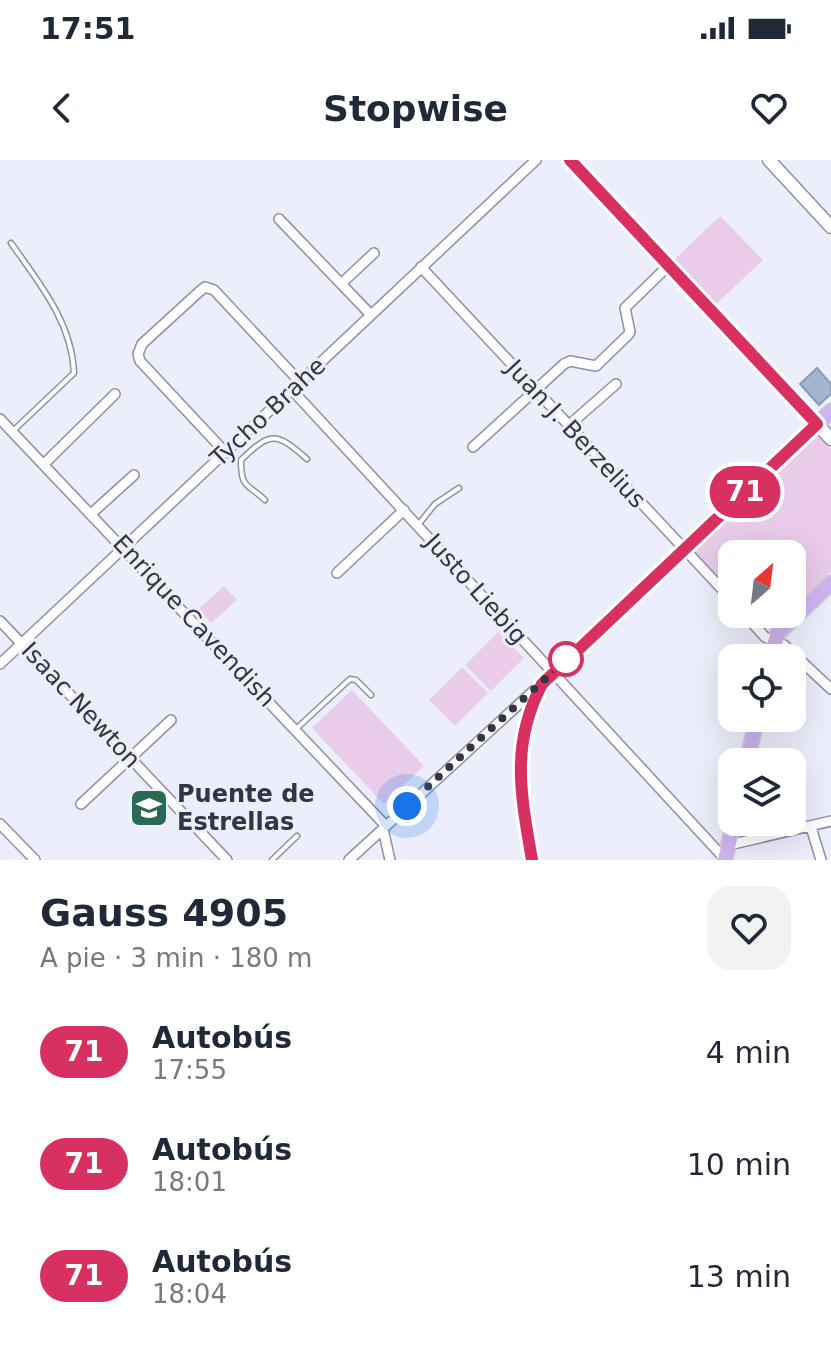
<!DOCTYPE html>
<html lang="es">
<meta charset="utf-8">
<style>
body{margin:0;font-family:"DejaVu Sans",sans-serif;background:#f2f2f3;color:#1f2937;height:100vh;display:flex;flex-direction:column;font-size:30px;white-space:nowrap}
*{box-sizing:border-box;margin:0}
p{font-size:26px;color:#747a83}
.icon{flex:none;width:44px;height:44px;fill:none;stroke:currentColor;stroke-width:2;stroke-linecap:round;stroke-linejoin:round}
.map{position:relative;height:700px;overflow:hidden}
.side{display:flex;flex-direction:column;background:#fff;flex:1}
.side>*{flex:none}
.badge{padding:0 16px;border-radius:26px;font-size:28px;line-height:52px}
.needle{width:52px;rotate:28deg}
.controls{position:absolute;left:718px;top:380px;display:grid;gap:16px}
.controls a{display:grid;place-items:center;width:88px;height:88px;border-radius:16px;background:#fff;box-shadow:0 8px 32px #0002;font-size:40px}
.you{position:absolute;width:40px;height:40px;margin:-20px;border:6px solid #fff;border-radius:50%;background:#1a73e8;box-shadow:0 0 0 12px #1a73e833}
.map>.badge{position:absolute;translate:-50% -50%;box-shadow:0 0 0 4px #fff}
.round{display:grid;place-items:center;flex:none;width:84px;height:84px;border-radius:24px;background:#f2f2f3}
.head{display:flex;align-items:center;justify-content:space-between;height:136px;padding:0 40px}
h1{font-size:38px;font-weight:800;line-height:60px}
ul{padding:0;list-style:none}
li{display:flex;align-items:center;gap:24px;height:112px;padding:0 40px}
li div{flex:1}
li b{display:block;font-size:30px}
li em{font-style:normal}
li .badge{min-width:88px;font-weight:700;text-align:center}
.status{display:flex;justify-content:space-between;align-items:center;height:56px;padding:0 40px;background:#fff;direction:ltr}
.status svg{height:22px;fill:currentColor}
header{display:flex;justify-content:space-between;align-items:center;height:104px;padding:0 40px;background:#fff;font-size:36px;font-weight:800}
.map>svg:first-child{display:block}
.green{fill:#e9cbea}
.building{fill:#a3b6d1;stroke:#8a9cb6;stroke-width:2}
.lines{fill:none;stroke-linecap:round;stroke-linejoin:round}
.lane-casing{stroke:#8c8fad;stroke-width:7}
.street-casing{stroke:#8c8fad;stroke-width:12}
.secondary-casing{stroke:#8c8fad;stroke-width:15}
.primary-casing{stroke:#cecfd2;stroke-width:17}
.lane{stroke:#fff;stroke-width:4}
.street{stroke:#fff;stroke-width:9}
.secondary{stroke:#fff;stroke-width:12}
.primary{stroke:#ceb5f0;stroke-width:14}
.line-casing{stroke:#fff;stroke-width:18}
.line{stroke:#d93062;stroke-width:12}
.walk{stroke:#343542;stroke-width:8;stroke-dasharray:0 14.4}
.stop-dot{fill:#fff;stroke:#d93062;stroke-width:4}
.labels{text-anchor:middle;stroke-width:6;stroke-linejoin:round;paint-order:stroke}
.street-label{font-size:24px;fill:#343542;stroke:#eceefb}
.poi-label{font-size:24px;font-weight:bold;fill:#343542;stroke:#eceefb;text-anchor:start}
</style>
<div class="status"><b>17:51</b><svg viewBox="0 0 49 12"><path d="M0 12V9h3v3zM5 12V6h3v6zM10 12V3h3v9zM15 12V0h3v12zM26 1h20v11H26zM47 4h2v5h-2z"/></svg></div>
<header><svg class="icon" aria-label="back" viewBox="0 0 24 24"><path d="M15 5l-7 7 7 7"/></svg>Stopwise<svg class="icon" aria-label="heart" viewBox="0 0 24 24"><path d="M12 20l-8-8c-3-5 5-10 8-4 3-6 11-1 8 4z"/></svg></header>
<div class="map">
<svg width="831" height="700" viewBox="0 0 831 700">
<rect width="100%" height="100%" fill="#eceefb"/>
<path class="green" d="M720,56L763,100L713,147L670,104Z
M818,275L831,289V412L792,448V394H732V433L693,391Z
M224,426L237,440L211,463L199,449Z
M498,472L524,498L491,531L465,505Z
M462,507L488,533L455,566L429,540Z
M352,530L424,606L384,644L312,568Z"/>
<path class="building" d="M817,208L831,224V234L819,245L800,224Z"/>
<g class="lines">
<defs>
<path id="lane" d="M11,83C39,123 72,162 74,213L14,270
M265,340C247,323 241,329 241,300C271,271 276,272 307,299
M418,365L435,344L459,328
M296,569L350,519L356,520L371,535
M272,700L297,676"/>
<path id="street" d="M279,59L371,155
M421,107L732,440
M341,124L374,93
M292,230L725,699
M0,259L386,666
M568,266L616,224
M473,287L564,204L570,201L596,206L628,175L630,172L625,148L669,105
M225,292L140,201L138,194L142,184L200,131L205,127L214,130L300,222
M44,304L115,234
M92,353L134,315
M337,413L404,350
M744,454L765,477L784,485L831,529
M0,461L227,700
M0,504L536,0
M81,644L171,560
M0,664L35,700
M811,667L821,700
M383,669L390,700
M729,685L831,661
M349,700L541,524"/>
<path id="secondary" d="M570,0L831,279
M769,0L831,67"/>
<path id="primary" d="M770,498L778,473L831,423
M747,602L757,558
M532,700C521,636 510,585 542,524L831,251
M725,700L734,662"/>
</defs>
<use href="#lane" class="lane-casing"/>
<use href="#street" class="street-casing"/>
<use href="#secondary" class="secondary-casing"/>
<use href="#primary" class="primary-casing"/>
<use href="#lane" class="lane"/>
<use href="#street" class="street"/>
<use href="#secondary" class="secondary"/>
<use href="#primary" class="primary"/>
</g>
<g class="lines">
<defs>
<path id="line" d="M532,700C521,635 510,585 542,524L817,264L570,0"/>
</defs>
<use href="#line" class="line-casing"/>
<use href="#line" class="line"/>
<path class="walk" d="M407,646L570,496L566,499"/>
</g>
<defs>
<symbol id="school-square" viewBox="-11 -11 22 22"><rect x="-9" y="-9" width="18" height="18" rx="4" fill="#2c6954" stroke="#eceefb"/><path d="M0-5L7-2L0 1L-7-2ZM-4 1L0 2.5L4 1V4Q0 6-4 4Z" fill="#fff"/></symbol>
</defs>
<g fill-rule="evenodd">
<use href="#school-square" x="127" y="626" width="44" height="44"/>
</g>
<circle class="stop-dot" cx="566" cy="499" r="16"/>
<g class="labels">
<g class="street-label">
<text transform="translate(268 252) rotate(-43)" y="8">Tycho Brahe</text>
<text transform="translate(576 274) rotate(47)" y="8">Juan J. Berzelius</text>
<text transform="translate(476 429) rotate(48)" y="8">Justo Liebig</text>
<text transform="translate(194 461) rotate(47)" y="8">Enrique Cavendish</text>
<text transform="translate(81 545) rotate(47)" y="8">Isaac Newton</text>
</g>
<g class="poi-label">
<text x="177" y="642">Puente de<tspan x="177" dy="28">Estrellas</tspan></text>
</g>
</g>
</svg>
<div class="controls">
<a><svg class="needle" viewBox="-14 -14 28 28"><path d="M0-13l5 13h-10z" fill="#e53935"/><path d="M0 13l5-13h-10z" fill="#747a83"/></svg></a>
<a><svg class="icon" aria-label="locate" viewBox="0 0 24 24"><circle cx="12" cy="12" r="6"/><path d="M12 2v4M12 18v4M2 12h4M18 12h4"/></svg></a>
<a><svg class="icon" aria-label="layers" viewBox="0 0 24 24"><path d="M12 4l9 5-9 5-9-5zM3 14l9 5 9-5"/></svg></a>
</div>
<div class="you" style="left:407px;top:646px"></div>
<b class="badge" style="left:745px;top:332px;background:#d93062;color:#fff">71</b>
</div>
<section class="side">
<div class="head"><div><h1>Gauss 4905</h1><p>A pie · 3 min · 180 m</p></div><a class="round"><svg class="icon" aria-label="heart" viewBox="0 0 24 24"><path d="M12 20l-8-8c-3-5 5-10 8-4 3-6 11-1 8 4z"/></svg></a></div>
<ul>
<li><span class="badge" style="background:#d93062;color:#fff">71</span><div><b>Autobús</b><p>17:55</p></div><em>4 min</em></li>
<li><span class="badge" style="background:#d93062;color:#fff">71</span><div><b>Autobús</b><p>18:01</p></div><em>10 min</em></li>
<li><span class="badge" style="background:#d93062;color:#fff">71</span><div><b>Autobús</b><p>18:04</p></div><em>13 min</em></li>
</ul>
</section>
